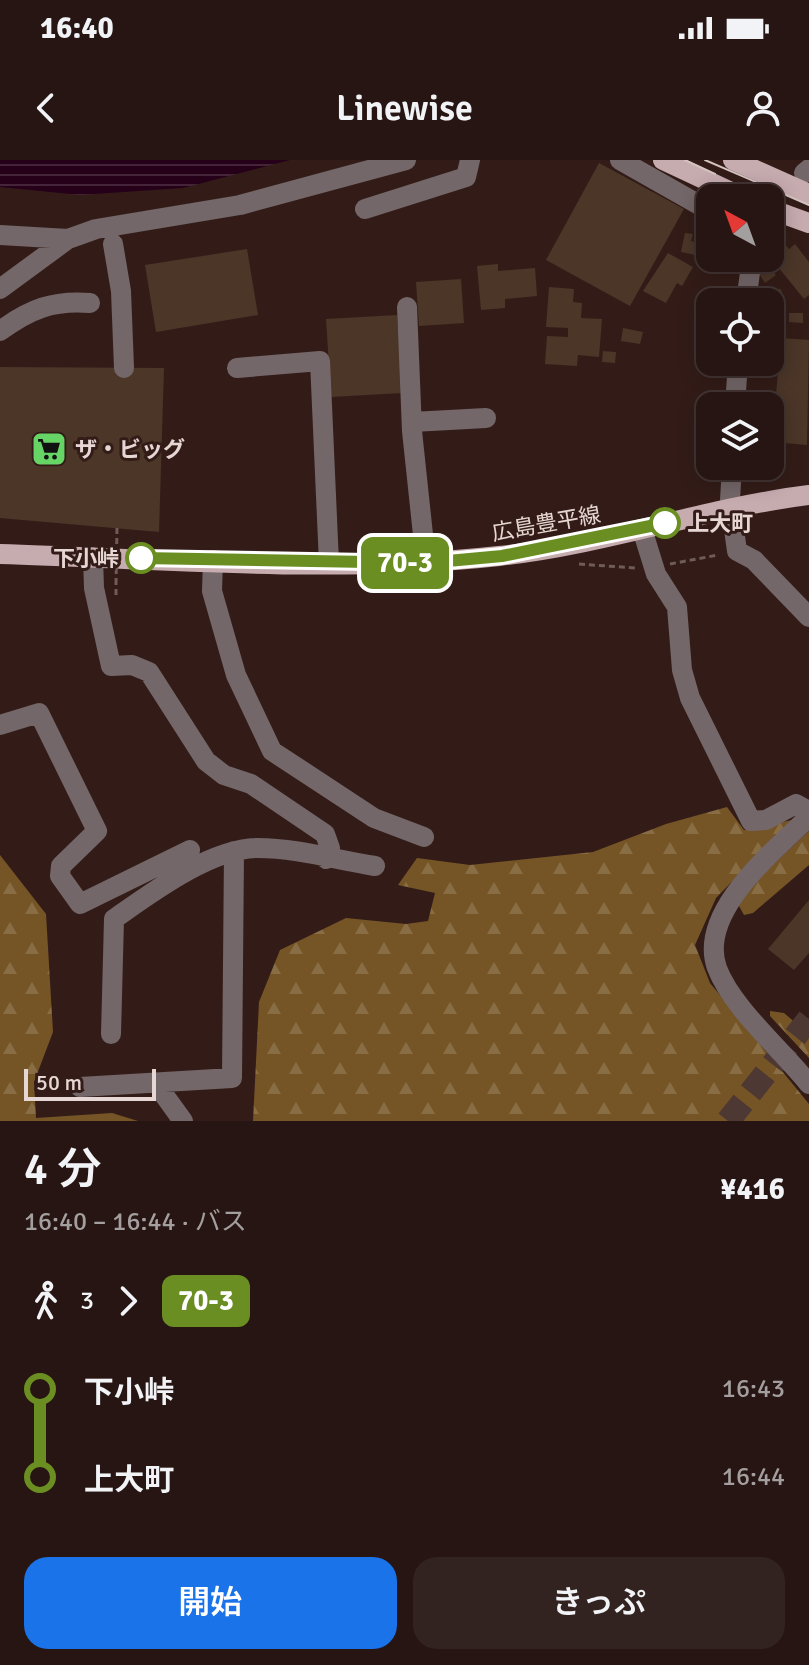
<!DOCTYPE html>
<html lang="ja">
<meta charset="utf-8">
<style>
body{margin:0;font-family:Signika,"Noto Sans JP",sans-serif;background:#322220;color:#f1f3f6;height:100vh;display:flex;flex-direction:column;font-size:30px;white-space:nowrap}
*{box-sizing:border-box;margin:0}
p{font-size:26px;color:#a49f9f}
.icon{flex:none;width:44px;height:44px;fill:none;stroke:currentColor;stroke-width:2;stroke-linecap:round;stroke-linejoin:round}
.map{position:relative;height:961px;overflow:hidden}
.panel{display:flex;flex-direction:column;background:#261512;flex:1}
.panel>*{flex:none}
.badge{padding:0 16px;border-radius:12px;font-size:28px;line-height:52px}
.needle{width:52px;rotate:319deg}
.buttons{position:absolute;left:696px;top:24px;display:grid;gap:16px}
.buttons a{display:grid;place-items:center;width:88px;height:88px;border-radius:16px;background:#261512;box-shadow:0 4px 20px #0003,0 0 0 2px #423432;font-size:40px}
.scale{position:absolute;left:24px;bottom:20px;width:132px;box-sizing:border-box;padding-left:8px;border:4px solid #e7d7d4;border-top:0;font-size:22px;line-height:28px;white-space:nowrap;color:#e7d7d4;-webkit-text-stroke:6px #331c18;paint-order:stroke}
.map>.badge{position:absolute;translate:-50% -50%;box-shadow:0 0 0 4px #fff}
.legs{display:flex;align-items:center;gap:12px;height:88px;padding:0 24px;font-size:26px}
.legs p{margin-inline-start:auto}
.summary{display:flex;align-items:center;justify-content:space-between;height:136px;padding:0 24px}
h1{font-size:44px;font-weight:600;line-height:60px}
.action{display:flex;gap:16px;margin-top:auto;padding:16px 24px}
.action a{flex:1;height:92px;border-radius:24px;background:#1a73e8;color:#fff;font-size:32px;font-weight:600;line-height:92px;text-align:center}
.action a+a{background:#322220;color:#f1f3f6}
ul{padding:0 24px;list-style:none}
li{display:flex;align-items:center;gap:28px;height:88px;font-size:30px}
li i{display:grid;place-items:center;width:12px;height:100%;margin:0 10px;background:currentColor}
li i::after{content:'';width:20px;height:20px;margin:-10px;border:6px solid;border-radius:50%;background:#261512}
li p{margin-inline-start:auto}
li:first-child i{background:linear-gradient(#0000 50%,currentColor 0)}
li:last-child i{background:linear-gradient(currentColor 50%,#0000 0)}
.status{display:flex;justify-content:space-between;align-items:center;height:56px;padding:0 40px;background:#261512;direction:ltr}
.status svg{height:22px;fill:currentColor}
header{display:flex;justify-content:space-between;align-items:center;height:104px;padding:0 24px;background:#261512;font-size:36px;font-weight:600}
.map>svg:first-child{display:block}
.forest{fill:url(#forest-firs)}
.water{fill:url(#water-rules)}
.building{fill:#4b3628}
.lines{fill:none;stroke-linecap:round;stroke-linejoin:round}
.highway-tunnel{stroke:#4e3834;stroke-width:24;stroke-dasharray:24 12;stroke-linecap:butt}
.path{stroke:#6f5b57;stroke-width:3;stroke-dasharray:6 4;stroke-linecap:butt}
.minor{stroke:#746769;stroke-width:20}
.major{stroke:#c6abaf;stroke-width:20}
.tram{stroke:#d4c4c1;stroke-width:2}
.path-bridge{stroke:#6f5b57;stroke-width:3;stroke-dasharray:6 4;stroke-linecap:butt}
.line-1-casing{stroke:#fff;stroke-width:18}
.line-1{stroke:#6b8e23;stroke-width:12}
.stop-1-dot{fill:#fff;stroke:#6b8e23;stroke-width:4}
.labels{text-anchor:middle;stroke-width:6;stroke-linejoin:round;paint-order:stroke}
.poi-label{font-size:22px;font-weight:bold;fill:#e7d7d4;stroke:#331c18;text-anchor:start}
.street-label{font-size:22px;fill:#e7d7d4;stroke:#331c18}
.stop-label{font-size:22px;font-weight:bold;fill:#e7d7d4;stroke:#331c18;text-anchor:start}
</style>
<div class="status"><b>16:40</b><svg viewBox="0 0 49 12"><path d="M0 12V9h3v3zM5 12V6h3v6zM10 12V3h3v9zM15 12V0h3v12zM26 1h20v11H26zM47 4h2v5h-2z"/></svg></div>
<header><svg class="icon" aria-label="back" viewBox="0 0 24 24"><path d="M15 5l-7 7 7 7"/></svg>Linewise<svg class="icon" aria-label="person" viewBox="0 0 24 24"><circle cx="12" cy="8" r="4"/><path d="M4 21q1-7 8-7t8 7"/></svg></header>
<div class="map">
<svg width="809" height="961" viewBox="0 0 809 961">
<defs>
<pattern id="forest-firs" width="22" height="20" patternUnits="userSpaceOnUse" patternTransform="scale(2)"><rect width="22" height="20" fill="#755525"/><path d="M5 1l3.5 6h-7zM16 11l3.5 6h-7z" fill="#896d44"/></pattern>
<pattern id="water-rules" width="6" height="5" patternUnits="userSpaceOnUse" patternTransform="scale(2)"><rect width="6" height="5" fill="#250018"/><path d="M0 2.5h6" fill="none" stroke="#452439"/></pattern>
</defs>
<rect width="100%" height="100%" fill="#331c18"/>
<path class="forest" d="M727,647L744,670L792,660L716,738L695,785L710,823L809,944V961H253L259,842L280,790L346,758L406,764L428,761L435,733L398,725L417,698L470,705L593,692L666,664Z
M809,671V705L753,753L744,755L739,746L749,727Z
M0,695L46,754L53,872L34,922L36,958L112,953L138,961H0Z
M770,851L784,853L805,871L809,868V898L770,856Z"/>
<path class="water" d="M0,0H290L183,28L80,35L0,27Z"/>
<path class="building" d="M599,3L684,49L630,146L546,100Z
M685,73L693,74L691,81L710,85V98L681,92Z
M781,80L789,89L795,84L809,102V135L804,139L770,97V89Z
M247,89L258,155L156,172L145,105Z
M668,93L693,107L682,126L677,123L666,143L643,131Z
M715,98H741L740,104Z
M761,98L776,115L765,123L756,109Z
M498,104V111L535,108L537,136L505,139V148L481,150L477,106Z
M461,119L464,163L419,166L416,122Z
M549,127L574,129L573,142L582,143L581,158L602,159L599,197L578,195L577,206L545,204L547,176L568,177V168L546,167Z
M781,129L784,146L770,148V142H757L755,134Z
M789,153H803V163L789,162Z
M397,155L402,233L331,237L326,159Z
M623,168L643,172L640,184L621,181Z
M781,178L809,180L807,285L772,282L779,200H776V192H780Z
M603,191L616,192L615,203L602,202Z
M0,207L164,208L159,372L0,358Z
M809,740V793L794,810L768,789Z"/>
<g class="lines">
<path class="highway-tunnel" d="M728,961L809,859"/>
<path class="path" d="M579,404L635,408
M670,404L718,395
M116,435V424"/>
<path class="minor" d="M620,0L710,51
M804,13L809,9
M365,49L466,17L470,0
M0,75L68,79
M113,84L121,131L124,208
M0,129L68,79L96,69L240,45L406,0
M746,142L752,98
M407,147L412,271L426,403
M0,171C30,149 53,140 90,143
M237,208L320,201L329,403
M735,246L738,202
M412,262L486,258
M732,306L730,340L737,391L754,400L809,457
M642,369L656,414L677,447L682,510L690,538L751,661L766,660L796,644L809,651
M93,397L94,428L111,506L132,505L149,512L206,601L224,615L251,624L325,674L330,688L326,699
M213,400L212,431L236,515L272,591L374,658L424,677
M0,565L39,553L97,671L61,706L60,716L80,744L190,690
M809,657C774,691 697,752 717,808C732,848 782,890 809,924
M111,874L114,759C151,733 211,688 258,688C296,688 337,700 375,706
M161,924L162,932L183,961
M80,927L232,918L234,691"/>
<path class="major" d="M663,0L744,38
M733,0L809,34
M770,49L809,63
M0,394C165,399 334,414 499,396C604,385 704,348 809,335"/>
<path class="tram" d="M685,0L715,14
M705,0L809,45"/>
<path class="path-bridge" d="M116,424L117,368"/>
</g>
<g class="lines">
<defs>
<path id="line-1" d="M141,398L426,403L502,396L665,363"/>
</defs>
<use href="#line-1" class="line-1-casing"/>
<use href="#line-1" class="line-1"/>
</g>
<defs>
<symbol id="supermarket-square" viewBox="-11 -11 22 22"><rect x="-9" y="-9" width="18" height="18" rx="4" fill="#67d466" stroke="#331c18"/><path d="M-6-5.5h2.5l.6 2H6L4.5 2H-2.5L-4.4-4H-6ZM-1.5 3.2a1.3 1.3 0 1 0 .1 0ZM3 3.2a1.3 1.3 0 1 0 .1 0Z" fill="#111"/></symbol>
</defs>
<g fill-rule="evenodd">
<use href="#supermarket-square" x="29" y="269" width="40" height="40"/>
</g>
<g class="stop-1-dot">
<circle cx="665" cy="363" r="14"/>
<circle cx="141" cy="398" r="14"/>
</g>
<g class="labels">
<g class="poi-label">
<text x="75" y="297">ザ・ビッグ</text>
</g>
<g class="street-label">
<text transform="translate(546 363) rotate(-10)" y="8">広島豊平線</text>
</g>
<g class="stop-label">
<text x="687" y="371">上大町</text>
<text x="119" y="406" text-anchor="end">下小峠</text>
</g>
</g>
</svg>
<div class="buttons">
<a><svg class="needle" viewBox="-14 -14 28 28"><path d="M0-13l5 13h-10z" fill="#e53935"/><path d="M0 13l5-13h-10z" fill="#a49f9f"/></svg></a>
<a><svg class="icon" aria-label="locate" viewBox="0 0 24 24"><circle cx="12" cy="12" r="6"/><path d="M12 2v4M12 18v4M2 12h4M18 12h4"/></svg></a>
<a><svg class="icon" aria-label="layers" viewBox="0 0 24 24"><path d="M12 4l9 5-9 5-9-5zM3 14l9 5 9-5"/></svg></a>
</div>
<div class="scale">50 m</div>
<b class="badge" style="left:405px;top:403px;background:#6b8e23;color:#fff">70-3</b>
</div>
<section class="panel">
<div class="summary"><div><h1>4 分</h1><p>16:40 – 16:44 · バス</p></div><b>¥416</b></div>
<div class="legs"><svg class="icon" aria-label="walk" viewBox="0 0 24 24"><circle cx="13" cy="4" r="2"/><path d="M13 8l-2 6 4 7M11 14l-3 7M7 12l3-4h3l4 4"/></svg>3<svg class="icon" aria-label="forward" viewBox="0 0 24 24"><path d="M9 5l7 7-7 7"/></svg><b class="badge" style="background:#6b8e23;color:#fff">70-3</b></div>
<ul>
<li><i style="color:#6b8e23"></i><b>下小峠</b><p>16:43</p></li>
<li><i style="color:#6b8e23"></i><b>上大町</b><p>16:44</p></li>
</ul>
<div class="action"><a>開始</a><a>きっぷ</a></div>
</section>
